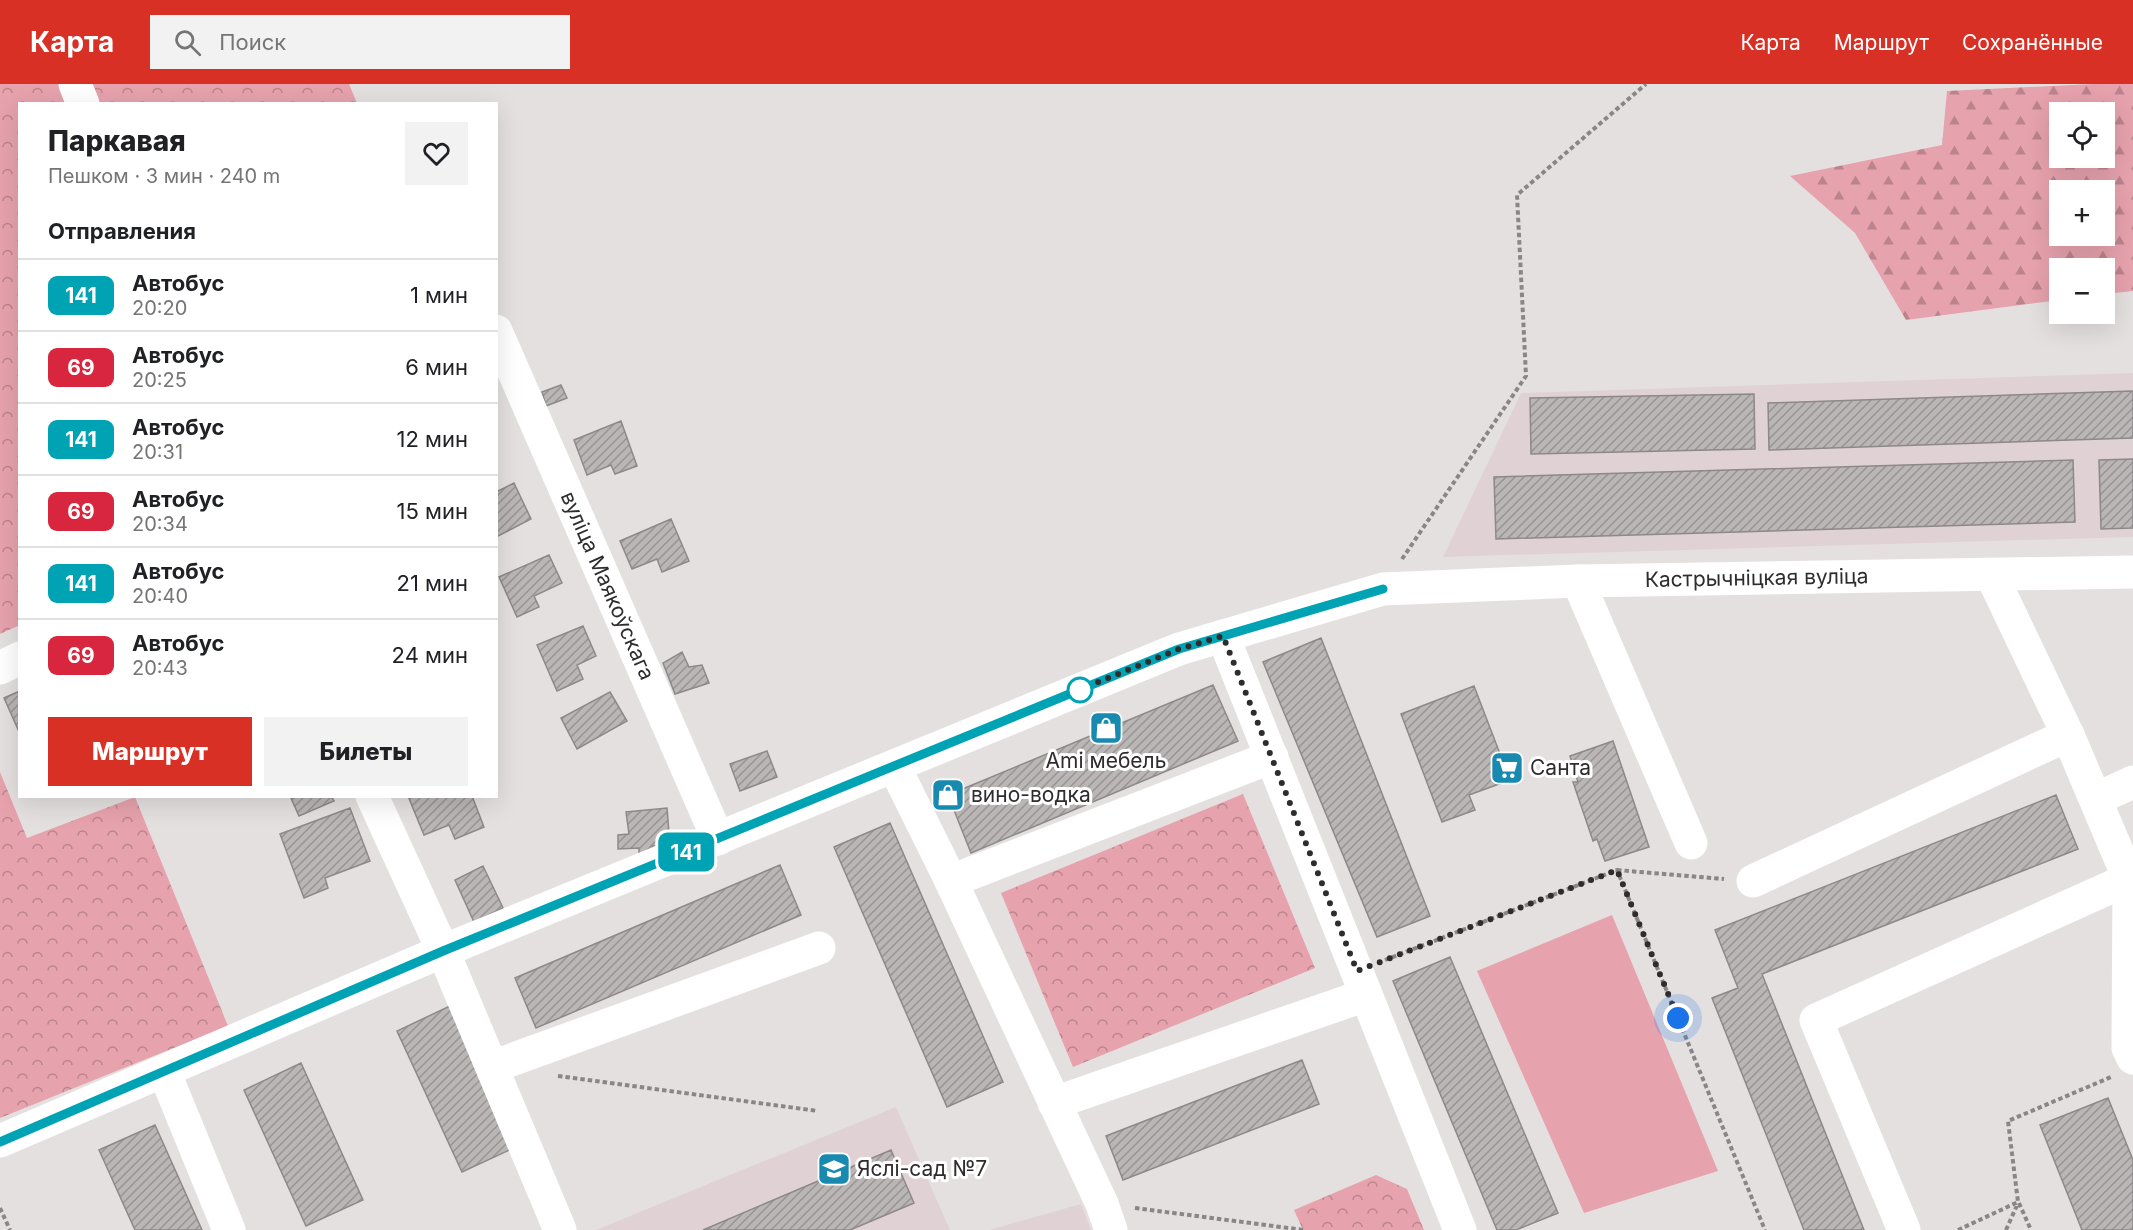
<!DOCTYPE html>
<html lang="ru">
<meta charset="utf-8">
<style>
body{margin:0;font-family:Inter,sans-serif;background:#f2f2f2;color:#202124;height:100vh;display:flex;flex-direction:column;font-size:22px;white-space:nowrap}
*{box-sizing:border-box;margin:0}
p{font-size:20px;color:#757577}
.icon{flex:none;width:33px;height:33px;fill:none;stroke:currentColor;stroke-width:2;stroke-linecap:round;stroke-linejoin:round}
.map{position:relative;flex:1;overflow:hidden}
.side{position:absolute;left:18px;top:18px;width:480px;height:696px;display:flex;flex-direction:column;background:#fff;border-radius:0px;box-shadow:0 6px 24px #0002}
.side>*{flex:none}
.badge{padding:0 12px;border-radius:9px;font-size:21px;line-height:39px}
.fabs{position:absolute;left:2049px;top:18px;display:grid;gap:12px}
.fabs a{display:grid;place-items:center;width:66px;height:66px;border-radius:0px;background:#fff;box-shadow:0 6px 24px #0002;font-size:30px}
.you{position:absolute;width:30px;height:30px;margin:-15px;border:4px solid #fff;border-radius:50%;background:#1a73e8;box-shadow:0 0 0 9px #1a73e833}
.map>.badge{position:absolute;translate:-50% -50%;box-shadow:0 0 0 3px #fff}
h2{padding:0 30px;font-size:22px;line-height:54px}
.round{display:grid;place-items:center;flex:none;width:63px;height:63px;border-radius:0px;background:#f2f2f2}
.headline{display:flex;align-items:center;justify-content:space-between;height:102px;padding:0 30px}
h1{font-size:28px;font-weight:800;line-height:45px}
.button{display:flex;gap:12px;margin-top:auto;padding:12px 30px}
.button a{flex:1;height:69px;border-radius:0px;background:#d93025;color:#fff;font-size:24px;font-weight:800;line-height:69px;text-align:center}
.button a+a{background:#f2f2f2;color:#202124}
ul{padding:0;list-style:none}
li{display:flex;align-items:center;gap:18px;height:72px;padding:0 30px;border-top:2px solid #e0e0e0}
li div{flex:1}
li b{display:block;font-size:22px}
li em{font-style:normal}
li .badge{min-width:66px;font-weight:700;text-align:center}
header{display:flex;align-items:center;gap:36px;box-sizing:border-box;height:84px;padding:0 30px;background:#d93025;color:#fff}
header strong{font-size:28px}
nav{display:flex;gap:33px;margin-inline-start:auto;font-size:21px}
.search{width:420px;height:54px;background:#f2f2f2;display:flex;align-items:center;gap:15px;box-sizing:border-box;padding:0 21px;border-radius:0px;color:#757577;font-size:22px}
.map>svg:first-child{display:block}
.built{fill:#e0d2d4}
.green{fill:#e6a2ad}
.forest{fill:url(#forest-firs);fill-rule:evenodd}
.park{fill:url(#park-crowns)}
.building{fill:url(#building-hatch);stroke:#8d8889;stroke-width:1.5}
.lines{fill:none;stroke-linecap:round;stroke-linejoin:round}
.path{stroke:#898686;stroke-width:4;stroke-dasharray:4.5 3;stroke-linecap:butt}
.minor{stroke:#fff;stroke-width:33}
.line-casing{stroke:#fff;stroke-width:14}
.line{stroke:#00a3b4;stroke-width:9}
.walk{stroke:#2e2c2c;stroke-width:6;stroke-dasharray:0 10.8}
.stop-dot{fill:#fff;stroke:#00a3b4;stroke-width:3}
.labels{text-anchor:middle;stroke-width:6;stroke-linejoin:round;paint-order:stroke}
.street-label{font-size:21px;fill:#2e2c2c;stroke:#fff}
.poi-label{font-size:21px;fill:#2e2c2c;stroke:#fff;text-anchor:start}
</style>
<header>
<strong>Карта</strong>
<div class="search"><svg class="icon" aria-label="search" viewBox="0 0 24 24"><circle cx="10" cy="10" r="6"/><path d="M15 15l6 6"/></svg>Поиск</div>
<nav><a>Карта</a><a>Маршрут</a><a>Сохранённые</a></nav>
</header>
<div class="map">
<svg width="2133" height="1146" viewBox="0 0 2133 1146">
<defs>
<pattern id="forest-firs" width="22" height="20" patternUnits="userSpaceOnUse" patternTransform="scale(1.5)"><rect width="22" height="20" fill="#e6a2ad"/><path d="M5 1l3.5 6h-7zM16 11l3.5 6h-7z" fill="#bb848d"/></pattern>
<pattern id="park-crowns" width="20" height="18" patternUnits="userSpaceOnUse" patternTransform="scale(1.5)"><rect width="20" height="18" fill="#e6a2ad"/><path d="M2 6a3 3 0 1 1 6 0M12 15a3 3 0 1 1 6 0" fill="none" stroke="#bb848d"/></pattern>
<pattern id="building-hatch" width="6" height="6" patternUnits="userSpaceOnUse" patternTransform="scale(1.5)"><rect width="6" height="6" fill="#bab6b6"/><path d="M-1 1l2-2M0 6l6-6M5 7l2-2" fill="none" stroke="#989494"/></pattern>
</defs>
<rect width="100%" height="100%" fill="#e5e0e0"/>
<path class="built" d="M2133,289V453L1443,473L1521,309Z
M896,1023L950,1146H596Z
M1081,1120L1091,1146H989Z"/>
<path class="green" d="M1612,831L1718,1087L1584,1129L1477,887Z"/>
<path class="forest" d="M2093,0H2133V207L2105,210L2104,184H2060L2059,216L1906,236L1855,149L1790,92L1942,61L1947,7ZM2060,28H2104V74H2060ZM2060,106H2104V152H2060Z"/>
<path class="park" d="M0,0H349L357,19L20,20V541L0,550Z
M0,688L27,754L135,713L228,942L0,1034Z
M1243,710L1315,884L1073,983L1001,809Z
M1376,1091L1407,1105L1424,1146H1303L1294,1126Z"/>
<path class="building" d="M561,301L567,314L546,322L542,308Z
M2133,307V354L1769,366L1768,319Z
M1754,310L1755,365L1531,370L1530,314Z
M621,337L637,382L615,390L611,381L587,391L574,356Z
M2133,375V444L2101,445L2099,376Z
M2073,376L2075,438L1496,455L1494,393Z
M514,399L531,435L496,453V408Z
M671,435L689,477L662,488L657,475L632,485L620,457Z
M549,471L562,499L534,512L539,523L517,533L499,493Z
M583,542L596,572L577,581L583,595L557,607L537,561Z
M1321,554L1430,832L1377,853L1263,578Z
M682,568L689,583L702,581L709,599L675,610L663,579Z
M1213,601L1238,657L971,769L948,711Z
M1474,602L1510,696L1469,711L1475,726L1442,738L1401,630Z
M20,607V650L4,614Z
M610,608L627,637L577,665L561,634Z
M1613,657L1649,763L1605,777L1597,755L1593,757L1573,698H1578L1570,672Z
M767,667L777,693L740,707L730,680Z
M2056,711L2078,765L1762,890L1864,1146H1804L1712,914L1738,904L1715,846Z
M290,712H331L334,717L299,732Z
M408,712H472L484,743L455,755L449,741L424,751Z
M350,724L370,777L325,794L328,804L304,814L280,750Z
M667,724L670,761L652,762V770L639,771V764L618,765V751L629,750L626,728Z
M890,739L1003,998L947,1023L834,763Z
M780,781L801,831L536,944L515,894Z
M483,782L503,824L474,838L455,796Z
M1450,873L1558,1129L1516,1146H1497L1393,897Z
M450,922L516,1063L462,1088L397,947Z
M1302,976L1319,1020L1123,1096L1106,1052Z
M301,979L363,1116L306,1142L244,1006Z
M2108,1014L2133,1076V1146H2082L2040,1041Z
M155,1041L202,1146H135L99,1066Z
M891,1066L914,1119L850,1146H703Z"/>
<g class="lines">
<path class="path" d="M1402,475L1526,292L1517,111L1646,0
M1617,786L1724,795
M1385,876L1617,786L1765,1146
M558,992L818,1027
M2019,1119L2031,1146
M0,1124L10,1146
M1135,1124L1304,1146
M1958,1146L2018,1118L2008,1037L2111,993
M2006,1146L2018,1119"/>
<g class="minor">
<path d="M75,0L83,20"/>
<path id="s1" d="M496,247L718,755"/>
<path d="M1578,497L1691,759"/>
<path d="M1223,552L1460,1146"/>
<path d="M0,584L20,574"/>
<path d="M894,682L951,797L1102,1120L1111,1146"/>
<path d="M372,712L443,867L560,1146"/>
<path d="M2096,715L2133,698"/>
<path d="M2129,795L2128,964L2133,974"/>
<path d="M951,797L1272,673"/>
<path d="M1753,797L2068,651"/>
<path d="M492,983L819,864"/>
<path d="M164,987L229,1146"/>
<path d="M1054,1019L1366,911"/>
<path id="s2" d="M0,1057L443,867L1179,565L1383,505L1578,497L2133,488"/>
<path d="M1904,1146L1816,936L2129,795L2068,651L1992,492"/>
</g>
</g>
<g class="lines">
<defs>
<path id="line" d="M0,1058L443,867L1179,565L1383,505"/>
</defs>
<use href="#line" class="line-casing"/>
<use href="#line" class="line"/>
<path class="walk" d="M1080,606L1069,610L1179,565L1223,552L1357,887L1617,786L1678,934"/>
</g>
<defs>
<symbol id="shop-square" viewBox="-11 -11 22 22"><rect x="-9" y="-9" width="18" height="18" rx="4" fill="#1889af" stroke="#fff"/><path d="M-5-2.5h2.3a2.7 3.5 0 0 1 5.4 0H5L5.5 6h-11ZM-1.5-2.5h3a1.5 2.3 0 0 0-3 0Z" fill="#fff"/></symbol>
<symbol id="supermarket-square" viewBox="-11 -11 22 22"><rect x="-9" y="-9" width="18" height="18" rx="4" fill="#1889af" stroke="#fff"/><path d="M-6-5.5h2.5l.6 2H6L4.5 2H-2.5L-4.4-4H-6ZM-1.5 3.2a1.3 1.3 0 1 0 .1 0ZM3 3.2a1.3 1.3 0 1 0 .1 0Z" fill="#fff"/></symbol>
<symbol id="school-square" viewBox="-11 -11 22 22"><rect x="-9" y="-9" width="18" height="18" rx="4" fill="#1889af" stroke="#fff"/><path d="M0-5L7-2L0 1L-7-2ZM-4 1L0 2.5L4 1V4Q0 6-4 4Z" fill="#fff"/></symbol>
</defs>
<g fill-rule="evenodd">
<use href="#shop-square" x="1087" y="625" width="38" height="38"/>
<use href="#supermarket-square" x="1488" y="665" width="38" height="38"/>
<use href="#shop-square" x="929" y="692" width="38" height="38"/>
<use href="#school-square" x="815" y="1066" width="38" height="38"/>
</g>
<circle class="stop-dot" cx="1080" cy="606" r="12"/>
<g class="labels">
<g class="street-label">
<text dy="7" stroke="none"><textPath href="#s2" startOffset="1864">Кастрычніцкая вуліца</textPath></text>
<text dy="7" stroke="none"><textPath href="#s1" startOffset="278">вуліца Маякоўскага</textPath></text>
</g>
<g class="poi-label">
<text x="1106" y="684" text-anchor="middle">Ami мебель</text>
<text x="1530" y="691">Санта</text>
<text x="971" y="718">вино-водка</text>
<text x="857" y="1092">Яслі-сад №7</text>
</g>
</g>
</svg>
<div class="fabs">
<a><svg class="icon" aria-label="locate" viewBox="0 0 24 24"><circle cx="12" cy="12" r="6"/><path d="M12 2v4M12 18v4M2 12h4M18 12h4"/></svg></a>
<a>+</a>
<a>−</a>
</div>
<div class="you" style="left:1678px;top:934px"></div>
<b class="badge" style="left:686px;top:768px;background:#00a3b4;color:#fff">141</b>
<section class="side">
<div class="headline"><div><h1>Паркавая</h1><p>Пешком · 3 мин · 240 m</p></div><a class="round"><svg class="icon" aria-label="heart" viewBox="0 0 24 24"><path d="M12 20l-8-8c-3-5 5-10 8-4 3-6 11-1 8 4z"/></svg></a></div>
<h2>Отправления</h2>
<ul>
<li><span class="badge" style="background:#00a3b4;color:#fff">141</span><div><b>Автобус</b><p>20:20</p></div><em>1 мин</em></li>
<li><span class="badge" style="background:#d7263d;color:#fff">69</span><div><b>Автобус</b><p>20:25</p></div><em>6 мин</em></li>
<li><span class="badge" style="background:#00a3b4;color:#fff">141</span><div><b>Автобус</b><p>20:31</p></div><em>12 мин</em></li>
<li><span class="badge" style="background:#d7263d;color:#fff">69</span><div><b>Автобус</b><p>20:34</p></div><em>15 мин</em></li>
<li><span class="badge" style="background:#00a3b4;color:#fff">141</span><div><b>Автобус</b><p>20:40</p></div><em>21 мин</em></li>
<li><span class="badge" style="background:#d7263d;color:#fff">69</span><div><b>Автобус</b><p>20:43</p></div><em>24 мин</em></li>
</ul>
<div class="button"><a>Маршрут</a><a>Билеты</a></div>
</section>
</div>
